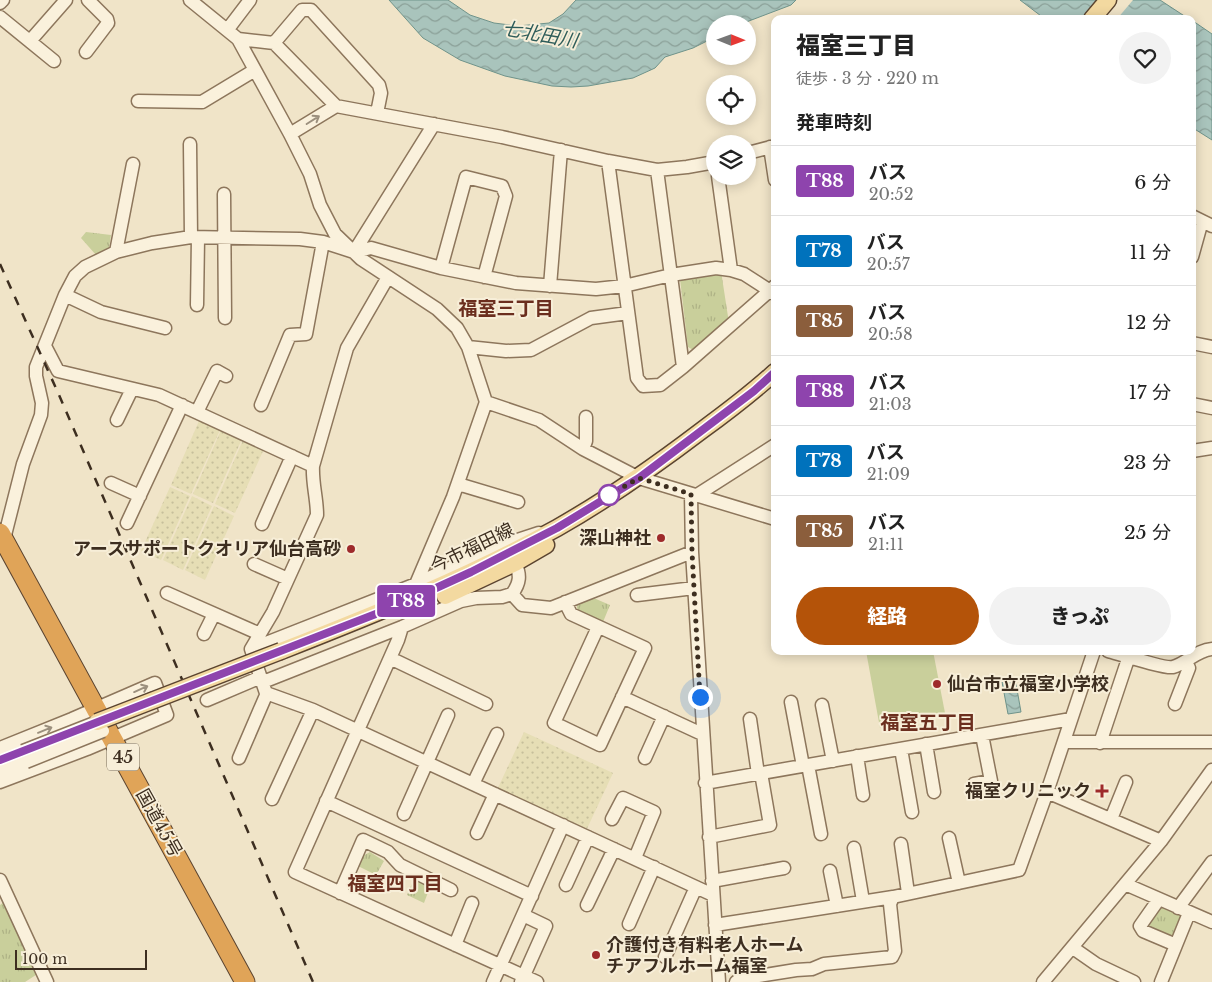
<!DOCTYPE html>
<html lang="ja">
<meta charset="utf-8">
<style>
body{margin:0;font-family:"Libre Baskerville","Noto Sans JP",serif;background:#f2f2f2;color:#222;height:100vh;display:flex;flex-direction:column;font-size:19px;white-space:nowrap}
*{box-sizing:border-box;margin:0}
p{font-size:16px;color:#767676}
.icon{flex:none;width:28px;height:28px;fill:none;stroke:currentColor;stroke-width:2;stroke-linecap:round;stroke-linejoin:round}
.map{position:relative;flex:1;overflow:hidden}
.side{position:absolute;left:771px;top:15px;width:425px;height:640px;display:flex;flex-direction:column;background:#fff;border-radius:10px;box-shadow:0 2px 12px #0003}
.side>*{flex:none}
.badge{padding:0 10px;border-radius:4px;font-size:18px;line-height:32px}
.needle{width:32px;rotate:91deg}
.fabs{position:absolute;left:706px;top:15px;display:grid;gap:10px}
.fabs a{display:grid;place-items:center;width:50px;height:50px;border-radius:50%;background:#fff;box-shadow:0 2px 12px #0003;font-size:25px}
.scale{position:absolute;left:15px;bottom:12px;width:132px;box-sizing:border-box;padding-left:5px;border:2px solid #3d2e20;border-top:0;font-size:14px;line-height:18px;white-space:nowrap;color:#3d2e20;-webkit-text-stroke:4px #f7eed8;paint-order:stroke}
.you{position:absolute;width:25px;height:25px;margin:-12px;border:4px solid #fff;border-radius:50%;background:#1a73e8;box-shadow:0 0 0 8px #1a73e833}
.map>.badge{position:absolute;translate:-50% -50%;box-shadow:0 0 0 2px #fff}
h2{padding:0 25px;font-size:19px;line-height:45px}
.round{display:grid;place-items:center;flex:none;width:52px;height:52px;border-radius:26px;background:#f2f2f2}
.headline{display:flex;align-items:center;justify-content:space-between;height:85px;padding:0 25px}
h1{font-size:24px;font-weight:800;line-height:38px}
.button{display:flex;gap:10px;margin-top:auto;padding:10px 25px}
.button a{flex:1;height:58px;border-radius:30px;background:#b45309;color:#fff;font-size:20px;font-weight:800;line-height:58px;text-align:center}
.button a+a{background:#f2f2f2;color:#222}
ul{padding:0;list-style:none}
li{display:flex;align-items:center;gap:15px;height:70px;padding:0 25px;border-top:1px solid #e0e0e0}
li div{flex:1}
li b{display:block;font-size:19px}
li em{font-style:normal}
li .badge{min-width:55px;font-weight:700;text-align:center}
.map>svg:first-child{display:block}
.farmland{fill:url(#farmland-dots)}
.grass{fill:url(#grass-tufts)}
.pitch{fill:#c9cf9b}
.water{fill:url(#water-waves);stroke:#6f938a}
.pier{fill:#f0e4c8}
.lines{fill:none;stroke-linecap:round;stroke-linejoin:round}
.minor-casing{stroke:#8d765c;stroke-width:15}
.major-casing{stroke:#5b4430;stroke-width:19}
.highway-casing{stroke:#5b4430;stroke-width:21}
.minor{stroke:#faf1dc;stroke-width:12}
.major{stroke:#f3d9a0;stroke-width:16}
.highway{stroke:#e0a458;stroke-width:19}
.rail{stroke:#3d2e20;stroke-width:2.5;stroke-dasharray:9 9;stroke-linecap:butt}
.minor-bridge-casing{stroke:#8d765c;stroke-width:15;stroke-linecap:butt}
.major-bridge-casing{stroke:#5b4430;stroke-width:19;stroke-linecap:butt}
.minor-bridge{stroke:#faf1dc;stroke-width:12}
.major-bridge{stroke:#f3d9a0;stroke-width:16}
.oneway{stroke:#9c907e}
.line-casing{stroke:#fff;stroke-width:11}
.line{stroke:#8e44ad;stroke-width:8}
.walk{stroke:#3d2e20;stroke-width:5;stroke-dasharray:0 9}
.stop-dot{fill:#fff;stroke:#8e44ad;stroke-width:2.5}
.poi-dot{fill:#9e2a2b;stroke:#f7eed8;stroke-width:2}
.labels{text-anchor:middle;stroke-width:4;stroke-linejoin:round;paint-order:stroke}
.shield{fill:#f7eed8;stroke:#756857;stroke-width:1}
.shield-label{font-size:16px;font-weight:bold;fill:#3d2e20}
.poi-label{font-size:18px;font-weight:bold;fill:#3d2e20;stroke:#f7eed8;text-anchor:end}
.street-label{font-size:18px;fill:#3d2e20;stroke:#f7eed8}
.water-label{font-size:19px;font-style:italic;fill:#2f5d5a;stroke:#f7eed8}
.neighbourhood-label{font-size:19px;font-weight:bold;fill:#6b2e1e;stroke:#f7eed8}
</style>
<div class="map">
<svg width="1212" height="982" viewBox="0 0 1212 982">
<defs>
<pattern id="farmland-dots" width="8" height="8" patternUnits="userSpaceOnUse" patternTransform="scale(1.25)"><rect width="8" height="8" fill="#e6deb5"/><path d="M2 2h.1M6 6h.1" fill="none" stroke="#c6bf9b" stroke-width="1.8" stroke-linecap="round"/></pattern>
<pattern id="grass-tufts" width="24" height="20" patternUnits="userSpaceOnUse" patternTransform="scale(1.25)"><rect width="24" height="20" fill="#c9cf9b"/><path d="M3 7l-1-3M5 7V3M7 7l1-3M15 17l-1-3M17 17v-4M19 17l1-3" fill="none" stroke="#aeb285"/></pattern>
<pattern id="water-waves" width="16" height="10" patternUnits="userSpaceOnUse" patternTransform="scale(1.25)"><rect width="16" height="10" fill="#a9c4bc"/><path d="M0 5q4-4 8 0t8 0" fill="none" stroke="#8ba098"/></pattern>
</defs>
<rect width="100%" height="100%" fill="#f0e4c8"/>
<path class="farmland" d="M199,421L220,430L191,494L171,485Z
M221,430L242,439L213,503L193,494Z
M243,440L264,449L235,513L215,504Z
M170,487L190,496L161,560L141,551Z
M192,496L212,506L183,570L163,560Z
M214,506L234,516L205,580L185,570Z
M524,732L613,773L585,833L496,792Z"/>
<path class="grass" d="M86,232L111,235L109,248L96,255L81,238Z
M721,271L729,323L695,351L688,347L680,279Z
M589,596L610,605L603,622L577,611V603Z
M370,852L384,861L376,875L358,866L361,857Z
M414,879L430,887L424,903L407,895Z
M4,902L39,973L25,982H0V905Z
M1159,903L1182,914L1175,942L1142,926Z"/>
<path class="pitch" d="M866,651H933L945,713L880,728Z"/>
<path class="water" d="M389,0H448L470,15L494,23L518,26L549,23L563,14L576,0H796L791,5L741,24H715V37L693,48L665,57L655,68L633,78L588,86L571,87L552,86L505,76L460,60L423,38Z
M1020,0H1160L1189,19H1045Z
M1193,21L1212,34V140L1193,128Z
M1015,678L1021,712L1008,714L1002,682Z"/>
<path class="pier" d="M1097,0H1133L1117,19H1081Z"/>
<g class="lines">
<defs>
<path id="minor" d="M190,0L238,39L290,134L310,174L320,205L335,234L361,259L437,309L457,328L468,347L486,402L539,420L583,449L639,478L775,519
M0,3L3,0
M0,17L54,61
M228,29L250,0
M238,39L274,43L336,106L502,137L608,161L657,170L687,167L715,162
M30,41L66,0
M274,43L302,10H311L379,85L381,93L377,113
M86,52L108,23L107,19L88,0
M138,101L202,102L255,70
M290,134L336,106
M190,144L191,237
M770,147L775,180
M748,153L775,146
M608,161L637,378L643,386L660,385L683,367L775,286
M657,170L683,367
M718,176L731,270
M224,194L225,318
M1192,216L1212,226
M116,252L133,164
M354,252L434,124
M1192,257L1202,221
M441,268L466,177L502,186L506,196L484,277
M388,277L347,348L313,466C312,483 317,498 317,515L273,612L251,649L266,693L313,710L713,895
M550,286L561,150
M65,295L101,312L165,328
M197,305L198,238
M1192,343L1212,347
M45,346L58,371L159,395L313,466
M468,347L506,351L531,350L591,318L628,313
M1192,404L1212,408
M261,405L290,335L306,334L323,242
M197,412L217,371L226,376
M117,420L132,389
M583,449L586,441V417
M1192,451L1212,448
M111,483L140,496
M458,484L518,502
M691,494L692,552L719,982
M697,495L775,445
M127,523L182,405
M262,524L292,456
M0,542L4,539L23,464L41,415L42,403L36,376V367L65,295L75,276L85,267L116,252L152,243L191,237L300,239L323,242L354,252L371,248L441,268L516,283L596,289L624,286L671,275L716,268L731,270L744,274L775,294
M254,564L288,579
M416,584L453,497L486,402
M167,593L260,634
M512,594L522,605L551,608L692,552
M637,595L694,588
M565,602L571,614L645,648L600,745L554,723L598,627
M402,627L398,640L295,872L537,982
M204,634L214,614
M251,649L416,584L493,548L539,533
M1108,651C1119,654 1166,669 1173,667C1187,663 1197,650 1212,649
M390,658L486,704
M263,682L402,627L461,601L476,598L502,597L512,594C520,583 521,575 515,563
M622,697L702,734
M207,700L261,677
M791,702L803,766
M1175,704L1189,668L1186,662
M822,705L833,761
M750,719L758,774
M1064,742H1212
M1100,743L1129,656
M926,744L934,792
M0,748L72,719L155,683L167,715L87,749L0,782
M901,749L912,812
M857,756L863,795
M239,758L267,693
M645,758L664,716
M0,760L23,751
M808,765L821,834
M0,772L26,762
M705,783L1071,719
M473,784L497,734
M974,784L991,781L982,735
M1047,792L1161,841
M272,799L313,710
M326,801L532,896
M404,814L448,715
M612,819L623,798L654,812L635,858
M1111,819L1126,782
M477,833L495,794
M709,837L770,825L761,773
M949,838L959,883
M901,844L908,893
M854,848L863,901
M830,871L837,906
M0,880L47,982
M712,881L784,868
M1125,884L1212,922
M566,885L588,837
M340,893L363,840L388,852L400,865L451,890
M1159,899L1140,926L1143,931L1176,945
M587,905L614,849
M1178,908L1212,862
M629,924L654,867
M715,925L893,897
M455,945L472,903
M1073,948L1096,964L1134,982
M665,957L696,887
M493,982L563,825
M521,982L546,926L523,915
M736,982L740,979L796,970L812,969L824,964L892,957L895,951L890,904L893,897L1019,870L1047,792L1094,651
M1043,982L1161,841L1212,770
M1161,982L1189,913"/>
<path id="major" d="M1092,19L1108,0
M445,596L515,563L546,545
M281,651C375,614 468,577 557,528C608,499 655,466 701,431C727,412 752,393 775,372"/>
<path id="highway" d="M0,533L245,982"/>
</defs>
<use href="#minor" class="minor-casing"/>
<use href="#major" class="major-casing"/>
<use href="#highway" class="highway-casing"/>
<use href="#minor" class="minor"/>
<use href="#major" class="major"/>
<use href="#highway" class="highway"/>
<path class="rail" d="M0,264L59,395L313,982"/>
<defs>
<path id="minor-bridge" d="M23,751L97,722
M26,762L103,731"/>
<path id="major-bridge" d="M97,722L281,651"/>
</defs>
<use href="#minor-bridge" class="minor-bridge-casing"/>
<use href="#major-bridge" class="major-bridge-casing"/>
<use href="#minor-bridge" class="minor-bridge"/>
<use href="#major-bridge" class="major-bridge"/>
</g>
<defs><path id="oneway-shaft" d="M-6 0H5M1.5-3L5.5 0L1.5 3" fill="none" stroke-width="1.6" stroke-linecap="round" stroke-linejoin="round" transform="scale(1.25)"/></defs>
<g class="oneway">
<use href="#oneway-shaft" transform="translate(313 120) rotate(-32)"/>
<use href="#oneway-shaft" transform="translate(141 689) rotate(-24)"/>
<use href="#oneway-shaft" transform="translate(45 730) rotate(-22)"/>
</g>
<g class="lines">
<defs>
<path id="line" d="M0,760L399,605L471,572L557,528L639,478L754,391L775,372"/>
</defs>
<use href="#line" class="line-casing"/>
<use href="#line" class="line"/>
<path class="walk" d="M609,495L639,478L691,494L692,552L700,697"/>
</g>
<circle class="stop-dot" cx="609" cy="495" r="10"/>
<g class="poi-dot">
<circle cx="661" cy="538" r="5"/>
<circle cx="351" cy="549" r="5"/>
<circle cx="937" cy="684" r="5"/>
<path d="M1099.5 783.5h5v5h5v5h-5v5h-5v-5h-5v-5h5z"/>
<circle cx="596" cy="955" r="5"/>
</g>
<g class="labels">
<rect class="shield" x="107" y="743.5" width="32" height="27" rx="4"/>
<g class="shield-label">
<text x="123" y="763">45</text>
</g>
<g class="poi-label">
<text x="651" y="544">深山神社</text>
<text x="341" y="555">アースサポートクオリア仙台高砂</text>
<text x="947" y="690" text-anchor="start">仙台市立福室小学校</text>
<text x="1091" y="797">福室クリニック</text>
<text x="606" y="951" text-anchor="start">介護付き有料老人ホーム<tspan x="606" dy="21">チアフルホーム福室</tspan></text>
</g>
<g class="street-label">
<text transform="translate(472 548) rotate(-26)" y="6">今市福田線</text>
<text transform="translate(159 823) rotate(61)" y="6">国道45号</text>
</g>
<g class="water-label">
<text transform="translate(540 34) rotate(10)" y="7">七北田川</text>
</g>
<g class="neighbourhood-label">
<text x="506" y="315">福室三丁目</text>
<text x="928" y="729">福室五丁目</text>
<text x="395" y="890">福室四丁目</text>
</g>
</g>
</svg>
<div class="fabs">
<a><svg class="needle" viewBox="-14 -14 28 28"><path d="M0-13l5 13h-10z" fill="#e53935"/><path d="M0 13l5-13h-10z" fill="#767676"/></svg></a>
<a><svg class="icon" aria-label="locate" viewBox="0 0 24 24"><circle cx="12" cy="12" r="6"/><path d="M12 2v4M12 18v4M2 12h4M18 12h4"/></svg></a>
<a><svg class="icon" aria-label="layers" viewBox="0 0 24 24"><path d="M12 4l9 5-9 5-9-5zM3 14l9 5 9-5"/></svg></a>
</div>
<div class="scale">100 m</div>
<div class="you" style="left:700px;top:697px"></div>
<b class="badge" style="left:406px;top:601px;background:#8e44ad;color:#fff">T88</b>
<section class="side">
<div class="headline"><div><h1>福室三丁目</h1><p>徒歩 · 3 分 · 220 m</p></div><a class="round"><svg class="icon" aria-label="heart" viewBox="0 0 24 24"><path d="M12 20l-8-8c-3-5 5-10 8-4 3-6 11-1 8 4z"/></svg></a></div>
<h2>発車時刻</h2>
<ul>
<li><span class="badge" style="background:#8e44ad;color:#fff">T88</span><div><b>バス</b><p>20:52</p></div><em>6 分</em></li>
<li><span class="badge" style="background:#0072bc;color:#fff">T78</span><div><b>バス</b><p>20:57</p></div><em>11 分</em></li>
<li><span class="badge" style="background:#8b5e3c;color:#fff">T85</span><div><b>バス</b><p>20:58</p></div><em>12 分</em></li>
<li><span class="badge" style="background:#8e44ad;color:#fff">T88</span><div><b>バス</b><p>21:03</p></div><em>17 分</em></li>
<li><span class="badge" style="background:#0072bc;color:#fff">T78</span><div><b>バス</b><p>21:09</p></div><em>23 分</em></li>
<li><span class="badge" style="background:#8b5e3c;color:#fff">T85</span><div><b>バス</b><p>21:11</p></div><em>25 分</em></li>
</ul>
<div class="button"><a>経路</a><a>きっぷ</a></div>
</section>
</div>
